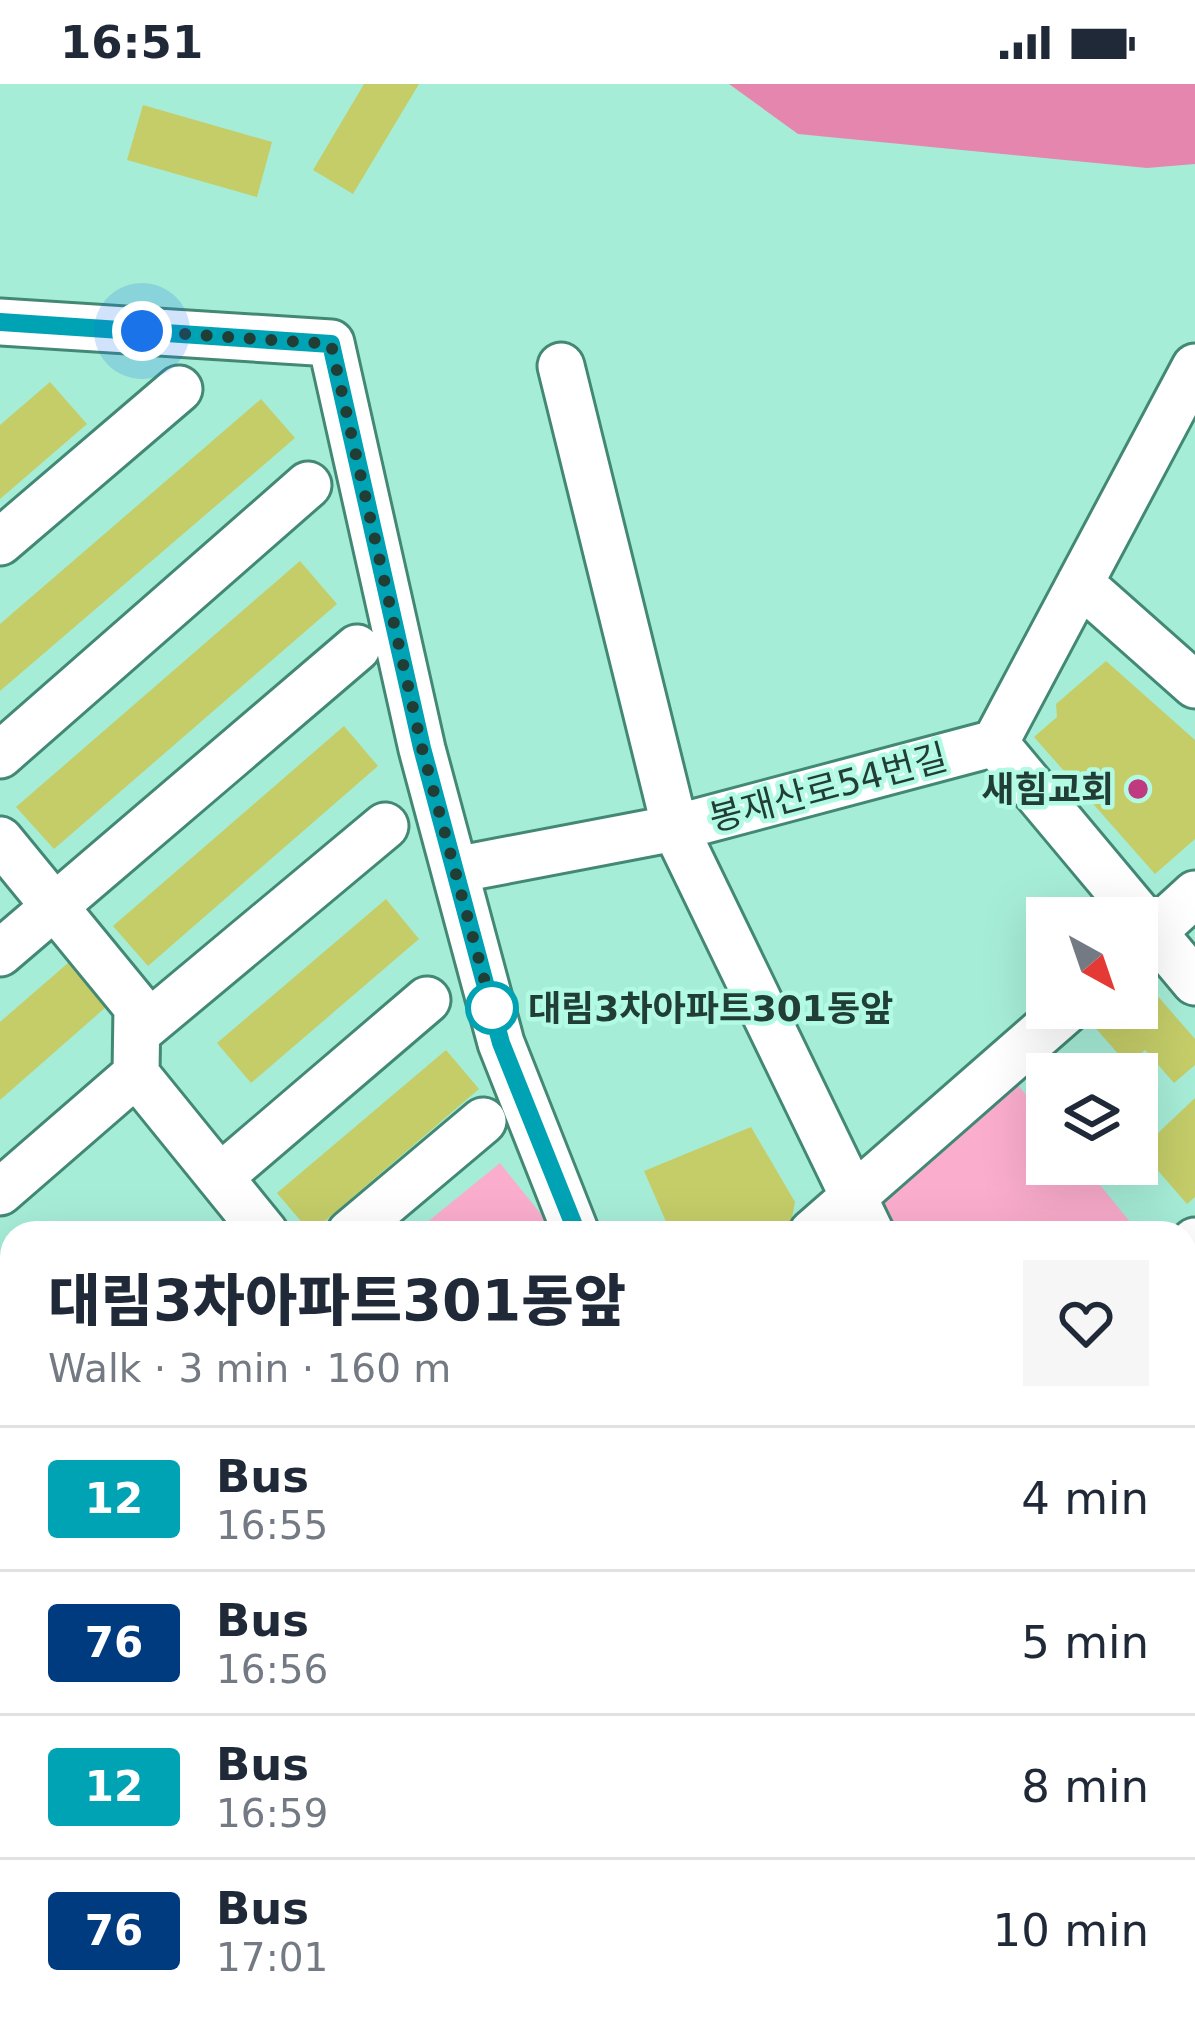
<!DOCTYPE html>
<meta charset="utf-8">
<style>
body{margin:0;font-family:"DejaVu Sans","Noto Sans KR",sans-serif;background:#f6f6f7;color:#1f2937;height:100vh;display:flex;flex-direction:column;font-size:45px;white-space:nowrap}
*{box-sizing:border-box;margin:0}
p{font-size:39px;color:#747a83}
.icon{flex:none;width:66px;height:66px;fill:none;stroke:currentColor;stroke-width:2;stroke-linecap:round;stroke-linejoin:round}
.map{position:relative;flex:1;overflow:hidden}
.details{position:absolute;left:0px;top:1137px;width:1197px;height:807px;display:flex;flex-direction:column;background:#fff;border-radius:36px 36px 0 0;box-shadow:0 12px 48px #0002}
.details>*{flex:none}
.badge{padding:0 24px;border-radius:9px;font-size:42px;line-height:78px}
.needle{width:78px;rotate:140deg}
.tools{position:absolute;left:1026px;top:813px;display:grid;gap:24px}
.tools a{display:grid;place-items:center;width:132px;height:132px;border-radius:0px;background:#fff;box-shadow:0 12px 48px #0002;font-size:60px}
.you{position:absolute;width:60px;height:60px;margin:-30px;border:9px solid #fff;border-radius:50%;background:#1a73e8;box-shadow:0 0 0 18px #1a73e833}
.map>.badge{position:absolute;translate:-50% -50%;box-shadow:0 0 0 6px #fff}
.round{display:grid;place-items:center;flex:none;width:126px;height:126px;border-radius:0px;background:#f6f6f7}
.overview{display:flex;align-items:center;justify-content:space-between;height:204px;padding:0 48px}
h1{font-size:57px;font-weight:800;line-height:90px}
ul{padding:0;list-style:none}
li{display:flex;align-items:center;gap:36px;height:144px;padding:0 48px;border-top:3px solid #e0e1e3}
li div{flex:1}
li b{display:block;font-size:45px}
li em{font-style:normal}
li .badge{min-width:132px;font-weight:700;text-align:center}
.status{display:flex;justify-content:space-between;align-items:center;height:84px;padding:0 60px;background:#fff;direction:ltr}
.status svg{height:33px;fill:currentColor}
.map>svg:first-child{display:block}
.green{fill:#fbadcd}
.forest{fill:#e586af}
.building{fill:#c4cd68}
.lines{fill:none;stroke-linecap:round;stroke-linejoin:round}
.minor-casing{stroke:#428875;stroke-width:51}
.minor{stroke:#fff;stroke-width:45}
.line-casing{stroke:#fff;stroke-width:27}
.line{stroke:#00a3b4;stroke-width:18}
.walk{stroke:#203e35;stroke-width:12;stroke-dasharray:0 21.6}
.poi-dot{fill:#bf3a7e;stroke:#b3fae4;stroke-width:4.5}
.stop-dot{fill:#fff;stroke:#00a3b4;stroke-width:6}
.labels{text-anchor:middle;stroke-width:9;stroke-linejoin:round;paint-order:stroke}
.street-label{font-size:36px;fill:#203e35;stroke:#b3fae4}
.poi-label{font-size:36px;font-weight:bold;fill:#203e35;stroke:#b3fae4;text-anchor:end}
.stop-label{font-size:36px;font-weight:bold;fill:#203e35;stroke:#b3fae4;text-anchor:start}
</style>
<div class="status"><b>16:51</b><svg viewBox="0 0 49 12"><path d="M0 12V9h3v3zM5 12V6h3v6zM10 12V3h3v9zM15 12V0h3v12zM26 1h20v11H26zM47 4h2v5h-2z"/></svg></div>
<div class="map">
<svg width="1195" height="1942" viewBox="0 0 1195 1942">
<rect width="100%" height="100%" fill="#a6edd7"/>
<path class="green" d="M1008,989L1047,1036V1080H1083L1139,1149H878L863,1119Z
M500,1079L556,1149H424L420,1144Z"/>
<path class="forest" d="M729,0H1195V80L1147,84L798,50Z"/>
<path class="building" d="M364,0H419L353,110L313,86Z
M143,21L272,58L257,113L127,76Z
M50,298L87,340L0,415V341Z
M261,315L295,354L0,607V540Z
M300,477L337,520L54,765L16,723Z
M1106,577L1195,656V755L1155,790L1034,653L1057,633L1056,620Z
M344,642L378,682L148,882L113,842Z
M386,815L419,855L251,999L217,959Z
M68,879L106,923L0,1016V938Z
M1137,909H1155L1195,955V981L1174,999L1145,966L1128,981L1092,940L1111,924H1137Z
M446,966L479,1005L311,1149L277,1109Z
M1195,1014V1113L1187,1120L1140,1066Z
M751,1043L795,1118L790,1144L783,1149H671L644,1087Z
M12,1472V1545L0,1554V1481Z
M12,1654V1726L0,1735V1663Z
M1195,1675V1707L1185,1731V1676Z
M1185,1745H1195V1823L1185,1825Z
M10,1838L12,1916L0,1925V1845Z
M75,1932H174L160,1942H61Z
M365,1932H459L446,1942H362L358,1937Z
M622,1932H717L703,1942H609Z
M871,1932H956L960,1937L953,1942H858Z"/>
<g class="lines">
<defs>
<path id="minor" d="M0,238L331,259L422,665L501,959L576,1149
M561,282L675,744L871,1149
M0,458L179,305
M1080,499L1195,601
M995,659L1195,898
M0,671L308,401
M0,756L137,923L136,990L265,1149
M455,786L675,744L995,659L1195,283
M1137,863L1195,810
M0,869L357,564
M137,949L385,742
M220,1093L427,916
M0,1108L136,990
M350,1149L483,1037
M812,1149L1069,924
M1185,1166L1195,1157
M0,1296H12
M1185,1384L1195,1375
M0,1422L12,1413
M0,1604L12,1595
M0,1792H12
M305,1932L313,1942
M1023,1932L1033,1942
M10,1942L24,1932
M247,1942L261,1932
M541,1942L555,1932
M787,1942L800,1932"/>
</defs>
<use href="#minor" class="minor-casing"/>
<use href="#minor" class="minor"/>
</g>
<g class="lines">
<defs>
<path id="line" d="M0,238L331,260L422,664L501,959L577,1149"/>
</defs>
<use href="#line" class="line-casing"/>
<use href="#line" class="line"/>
<path class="walk" d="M142,247L331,260L422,664L492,924"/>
</g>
<circle class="poi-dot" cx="1138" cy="705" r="12"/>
<circle class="stop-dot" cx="492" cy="924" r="24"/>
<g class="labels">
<g class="street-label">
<text transform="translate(828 703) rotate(-15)" y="13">봉재산로54번길</text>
</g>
<g class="poi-label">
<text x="1114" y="718">새힘교회</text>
</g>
<g class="stop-label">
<text x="528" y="937">대림3차아파트301동앞</text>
</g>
</g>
</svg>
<div class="tools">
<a><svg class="needle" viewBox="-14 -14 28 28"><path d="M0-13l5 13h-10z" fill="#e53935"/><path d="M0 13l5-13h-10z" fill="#747a83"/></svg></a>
<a><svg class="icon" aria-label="layers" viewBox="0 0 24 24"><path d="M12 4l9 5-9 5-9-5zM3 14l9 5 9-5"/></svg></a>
</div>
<div class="you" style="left:142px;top:247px"></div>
<section class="details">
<div class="overview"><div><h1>대림3차아파트301동앞</h1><p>Walk · 3 min · 160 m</p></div><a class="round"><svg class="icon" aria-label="heart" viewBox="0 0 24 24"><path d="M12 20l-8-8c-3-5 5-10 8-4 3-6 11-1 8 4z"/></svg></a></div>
<ul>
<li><span class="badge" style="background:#00a3b4;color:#fff">12</span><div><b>Bus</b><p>16:55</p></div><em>4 min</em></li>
<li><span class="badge" style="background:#003b80;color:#fff">76</span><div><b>Bus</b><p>16:56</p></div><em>5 min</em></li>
<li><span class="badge" style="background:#00a3b4;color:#fff">12</span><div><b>Bus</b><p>16:59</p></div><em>8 min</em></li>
<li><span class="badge" style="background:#003b80;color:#fff">76</span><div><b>Bus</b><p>17:01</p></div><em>10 min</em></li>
</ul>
</section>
</div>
